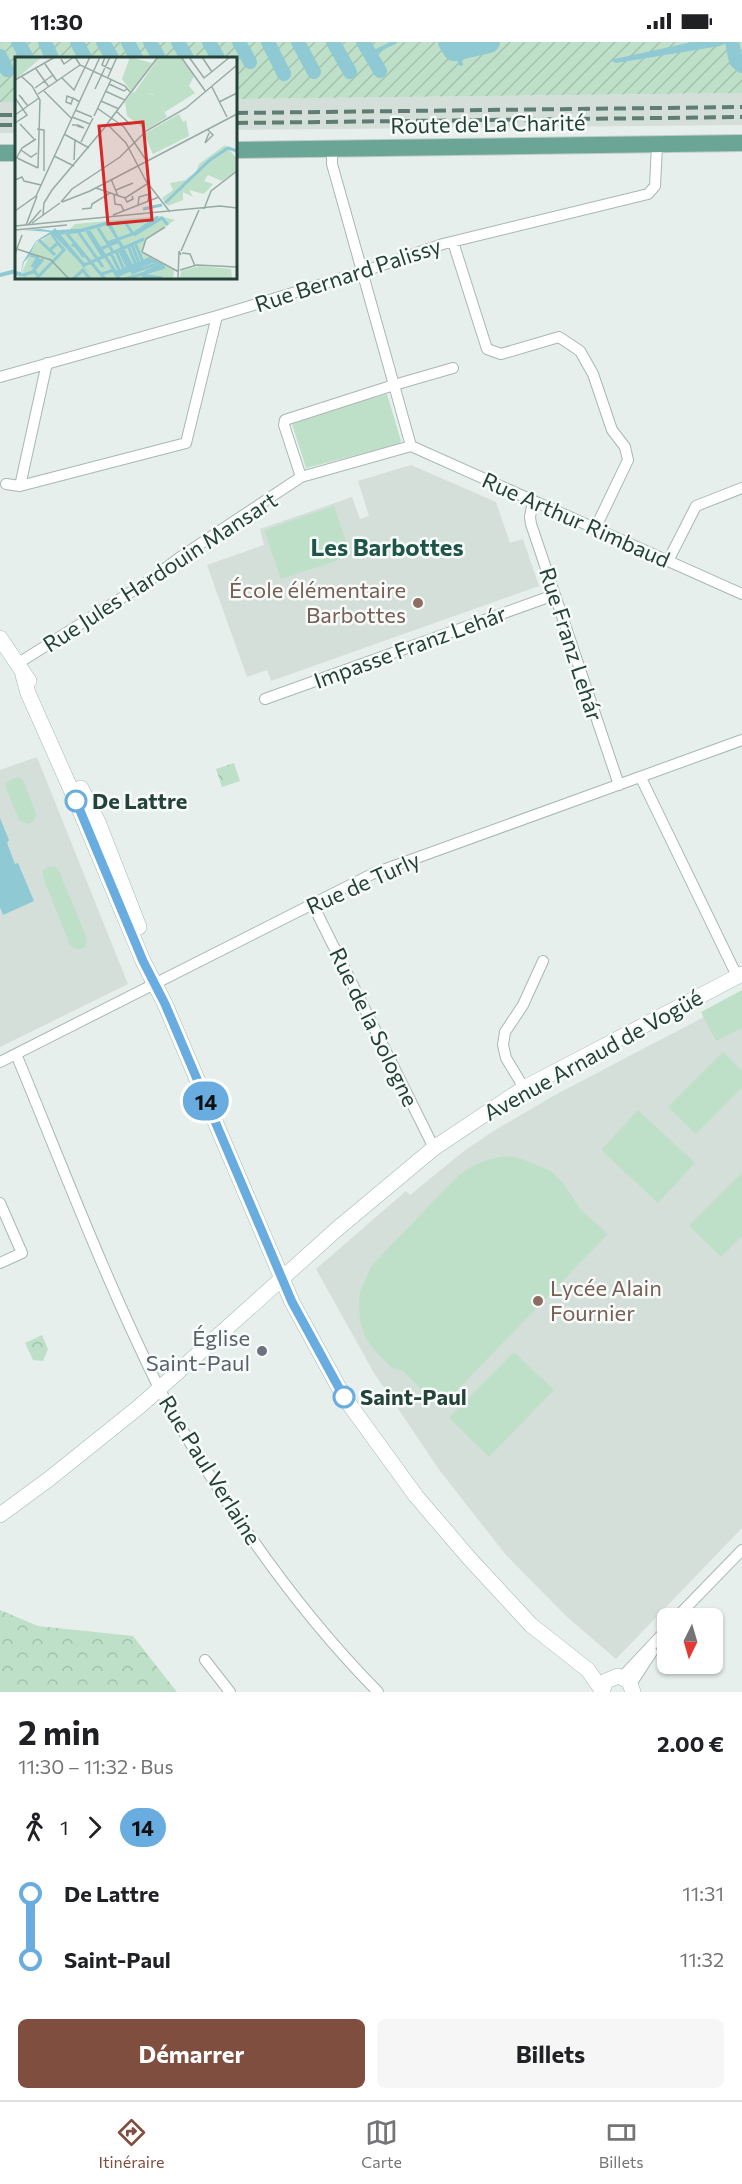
<!DOCTYPE html>
<html lang="fr">
<meta charset="utf-8">
<style>
body{margin:0;font-family:Commissioner,sans-serif;background:#f6f6f6;color:#202124;height:100vh;display:flex;flex-direction:column;font-size:22px;white-space:nowrap}
*{box-sizing:border-box;margin:0}
p{font-size:20px;color:#757577}
.icon{flex:none;width:33px;height:33px;fill:none;stroke:currentColor;stroke-width:2;stroke-linecap:round;stroke-linejoin:round}
.map{position:relative;height:1650px;overflow:hidden}
.side{display:flex;flex-direction:column;background:#fff;flex:1}
.side>*{flex:none}
.badge{padding:0 12px;border-radius:20px;font-size:21px;line-height:39px}
.needle{width:39px;rotate:185deg}
.tools{position:absolute;left:657px;top:1566px;display:grid;gap:12px}
.tools a{display:grid;place-items:center;width:66px;height:66px;border-radius:9px;background:#fff;box-shadow:0 2px 4px #0004;font-size:30px}
.map>.badge{position:absolute;translate:-50% -50%;box-shadow:0 0 0 3px #fff}
.legs{display:flex;align-items:center;gap:9px;height:66px;padding:0 18px;font-size:20px}
.legs p{margin-inline-start:auto}
.overview{display:flex;align-items:center;justify-content:space-between;height:102px;padding:0 18px}
h1{font-size:33px;font-weight:700;line-height:45px}
.action{display:flex;gap:12px;margin-top:auto;padding:12px 18px}
.action a{flex:1;height:69px;border-radius:9px;background:#7f4e3f;color:#fff;font-size:24px;font-weight:700;line-height:69px;text-align:center}
.action a+a{background:#f6f6f6;color:#202124}
ul{padding:0 18px;list-style:none}
li{display:flex;align-items:center;gap:21px;height:66px;font-size:22px}
li i{display:grid;place-items:center;width:9px;height:100%;margin:0 8px;background:currentColor}
li i::after{content:'';width:15px;height:15px;margin:-8px;border:4px solid;border-radius:50%;background:#fff}
li p{margin-inline-start:auto}
li:first-child i{background:linear-gradient(#0000 50%,currentColor 0)}
li:last-child i{background:linear-gradient(currentColor 50%,#0000 0)}
.status{display:flex;justify-content:space-between;align-items:center;height:42px;padding:0 30px;background:#fff;direction:ltr}
.status svg{height:16px;fill:currentColor}
.dock{display:flex;justify-content:space-around;align-items:center;height:84px;border-top:2px solid #e0e0e0;background:#fff;font-size:16px;color:#757577}
.dock a{display:grid;justify-items:center;gap:3px}
.dock .active{color:#7f4e3f}
.map>svg:first-child{display:block}
.built{fill:#d4dfda}
.grass{fill:#bfe0c8}
.park{fill:url(#park-crowns)}
.garden{fill:url(#garden-furrows)}
.water{fill:#8ec9d4}
.lines{fill:none;stroke-linecap:round;stroke-linejoin:round}
.stream{stroke:#8ec9d4;stroke-width:4}
.canal{stroke:#8ec9d4;stroke-width:14}
.river{stroke:#8ec9d4;stroke-width:22}
.street-casing{stroke:#a8b8b2;stroke-width:12}
.secondary-casing{stroke:#a4bbb3;stroke-width:16}
.primary-casing{stroke:#c2cac8;stroke-width:18}
.street{stroke:#fff;stroke-width:10}
.secondary{stroke:#fff;stroke-width:15}
.primary{stroke:#6aa596;stroke-width:16}
.rail{stroke:#5f7d75;stroke-width:4;stroke-dasharray:12 6;stroke-linecap:butt}
.line-1-casing{stroke:#fff;stroke-width:14}
.line-1{stroke:#69acdf;stroke-width:9}
.education-dot{fill:#8d6e63;stroke:#f7fbf9;stroke-width:2}
.stop-1-dot{fill:#fff;stroke:#69acdf;stroke-width:3}
.worship-dot{fill:#6b7280;stroke:#f7fbf9;stroke-width:2}
.labels{text-anchor:middle;stroke-width:5;stroke-linejoin:round;paint-order:stroke}
.street-label{font-size:22px;fill:#24423a;stroke:#f7fbf9}
.education-label{font-size:22px;fill:#785e54;stroke:#f7fbf9;text-anchor:end}
.stop-label{font-size:22px;font-weight:bold;fill:#24423a;stroke:#f7fbf9;text-anchor:start}
.worship-label{font-size:22px;fill:#5b616d;stroke:#f7fbf9;text-anchor:end}
.neighbourhood-label{font-size:24px;font-weight:bold;fill:#1f5548;stroke:#f7fbf9}
.inset-river{fill:none;stroke:#8ec9d4;stroke-width:3}
.inset-road{fill:none;stroke:#98aaa4;stroke-width:1.5}
.view{fill:#d62828;fill-opacity:0.15;stroke:#d62828;stroke-width:3}
.inset-edge{fill:none;stroke:#24423a;stroke-width:3}
</style>
<div class="status"><b>11:30</b><svg viewBox="0 0 49 12"><path d="M0 12V9h3v3zM5 12V6h3v6zM10 12V3h3v9zM15 12V0h3v12zM26 1h20v11H26zM47 4h2v5h-2z"/></svg></div>
<div class="map">
<svg width="742" height="1650" viewBox="0 0 742 1650">
<defs>
<pattern id="park-crowns" width="20" height="18" patternUnits="userSpaceOnUse" patternTransform="scale(1.5)"><rect width="20" height="18" fill="#bfe0c8"/><path d="M2 6a3 3 0 1 1 6 0M12 15a3 3 0 1 1 6 0" fill="none" stroke="#a4c1ad"/></pattern>
<pattern id="garden-furrows" width="10" height="10" patternUnits="userSpaceOnUse" patternTransform="scale(1.5)"><rect width="10" height="10" fill="#bfe0c8"/><path d="M-1 1l2-2M0 10L10 0M9 11l2-2" fill="none" stroke="#a4c1ad"/></pattern>
</defs>
<rect width="100%" height="100%" fill="#e6efeb"/>
<path class="built" d="M742,51V83L236,88V57Z
M0,60H16V91H0Z
M411,423L496,460L510,501L523,497L539,544L271,639L267,628L247,635L207,523L264,503L260,487L352,455L360,477L369,474L358,439Z
M37,715L128,942L0,1005V728Z
M742,955V1486L616,1617L566,1574L506,1513L440,1429L374,1331L316,1227L406,1149L410,1153L464,1109L495,1088L555,1053Z"/>
<path class="grass" d="M387,352L401,399L399,402L306,426L292,382L293,379Z
M334,464L351,514L281,537L264,488Z
M18,735L23,738L36,771L34,779L28,782L19,778L6,746V740Z
M50,824L56,825L59,829L87,896L85,905L81,907L73,906L70,903L43,835V828Z
M742,948V986L716,999L701,970Z
M723,1010L742,1029V1045L696,1092L668,1065Z
M638,1068L695,1121L658,1161L601,1108Z
M506,1114L519,1116L551,1129L563,1141L581,1168L608,1192L440,1366L403,1329L391,1325L374,1308L365,1295L360,1280L359,1263L360,1249L372,1223L455,1137C470,1123 485,1117 506,1114Z
M742,1131V1194L721,1215L689,1184Z
M514,1310L554,1348L489,1415L449,1376Z"/>
<path class="park" d="M234,721L240,739L222,745L216,727Z
M42,1293L48,1307L43,1319L33,1318L25,1301Z
M0,1568L38,1584L133,1594L177,1650H0Z"/>
<path class="garden" d="M0,0H742V51L236,57V16H16V60H0Z"/>
<path class="water" d="M692,0H729L720,4L616,21L610,18Z
M0,776L9,798L7,801L15,822L18,821L34,859L3,873L0,865Z"/>
<g class="lines">
<path class="stream" d="M454,8L461,22
M370,12L395,0
M0,233L16,229"/>
<path class="canal" d="M18,0L27,16
M45,0L52,16
M77,0L85,16
M103,0L112,16
M128,0L136,16
M150,0L159,16
M178,0L187,16
M209,0L218,16
M239,0L250,20
M268,0L284,32
M298,0L314,30
M333,0L350,30
M363,0L380,29
M732,0L736,19L742,24
M0,14L7,28"/>
<path class="river" d="M449,0L454,8L489,0"/>
<defs>
<path id="street" d="M332,107V122L394,343L453,326
M453,200L487,307L501,312L559,295L580,309L593,332L612,388L625,405L628,418L595,487
M47,321L20,444L186,401L217,274
M0,335L217,274L362,230L443,202L648,152L655,144L657,103
M411,404L742,552
M6,442L20,444
M533,459L530,475L531,482L619,743
M668,519L696,464L742,446
M17,622L150,538L179,516L301,435L411,404L394,343L285,378L284,383L301,435
M265,657L554,553
M641,736L737,934
M313,863L434,1106
M16,1012C62,1123 105,1237 159,1346C174,1375 192,1404 209,1432C258,1510 313,1584 378,1650
M0,1020L372,832L742,698
M524,1046L506,1016L503,1003L505,990L523,963L543,919
M0,1161L22,1211L0,1221
M676,1576L742,1508
M205,1618L230,1650
M622,1635L668,1586
M631,1642L652,1610"/>
<path id="secondary" d="M0,596L29,639
M23,633L28,651L76,759L143,919L165,962L292,1260L344,1355L416,1454L469,1516L531,1583L588,1628L602,1648
M81,746L98,780L139,885
M0,1473L49,1437L140,1364L337,1187L434,1106L524,1046L742,932
M602,1650L606,1639L618,1634L629,1639L633,1650"/>
<path id="primary" d="M236,108L742,101
M0,111H16"/>
</defs>
<use href="#street" class="street-casing"/>
<use href="#secondary" class="secondary-casing"/>
<use href="#primary" class="primary-casing"/>
<use href="#street" class="street"/>
<use href="#secondary" class="secondary"/>
<use href="#primary" class="primary"/>
<path class="rail" d="M236,71L742,65
M0,73H16
M236,81L742,75
M0,83H16"/>
</g>
<g class="lines">
<defs>
<path id="line-1" d="M76,759L143,919L165,962L292,1260L344,1355"/>
</defs>
<use href="#line-1" class="line-1-casing"/>
<use href="#line-1" class="line-1"/>
</g>
<g class="education-dot">
<circle cx="418" cy="561" r="6"/>
<circle cx="538" cy="1259" r="6"/>
</g>
<g class="stop-1-dot">
<circle cx="76" cy="759" r="10"/>
<circle cx="344" cy="1355" r="10"/>
</g>
<circle class="worship-dot" cx="262" cy="1309" r="6"/>
<g class="labels">
<g class="street-label">
<text transform="translate(488 82) rotate(-1)" y="8">Route de La Charité</text>
<text transform="translate(348 233) rotate(-18)" y="8">Rue Bernard Palissy</text>
<text transform="translate(576 478) rotate(24)" y="8">Rue Arthur Rimbaud</text>
<text transform="translate(160 530) rotate(-33)" y="8">Rue Jules Hardouin Mansart</text>
<text transform="translate(571 602) rotate(72)" y="8">Rue Franz Lehár</text>
<text transform="translate(410 605) rotate(-20)" y="8">Impasse Franz Lehár</text>
<text transform="translate(363 841) rotate(-24)" y="8">Rue de Turly</text>
<text transform="translate(374 985) rotate(64)" y="8">Rue de la Sologne</text>
<text transform="translate(593 1013) rotate(-29)" y="8">Avenue Arnaud de Vogüé</text>
<text transform="translate(210 1428) rotate(58)" y="8">Rue Paul Verlaine</text>
</g>
<g class="education-label">
<text x="406" y="556">École élémentaire<tspan x="406" dy="25">Barbottes</tspan></text>
<text x="550" y="1254" text-anchor="start">Lycée Alain<tspan x="550" dy="25">Fournier</tspan></text>
</g>
<g class="stop-label">
<text x="92" y="767">De Lattre</text>
<text x="360" y="1363">Saint-Paul</text>
</g>
<g class="worship-label">
<text x="250" y="1304">Église<tspan x="250" dy="25">Saint-Paul</tspan></text>
</g>
<g class="neighbourhood-label">
<text x="387" y="514">Les Barbottes</text>
</g>
</g>
<g transform="translate(15 15)">
<rect width="222" height="222" fill="#e6efeb"/>
<path d="M0,0H27L0,23ZM115,0L137,6L117,35L107,22ZM144,0H165L179,19L174,29L180,36L150,55L138,37L119,36ZM164,57L168,65L171,63L174,79L138,97L129,77ZM185,209L216,212L217,222L165,221L166,214Z" fill="#bfe0c8"/>
<path d="M176,118L180,121L174,133L178,140L168,135V143L153,149L147,141L158,133L155,126L171,123Z" fill="#bfe0c8"/>
<path d="M125,34L141,39L152,60L131,73L112,59L110,45L118,35Z" fill="#bfe0c8"/>
<path d="M210,88L222,102V114L207,124L193,118L189,124L198,127L189,137L174,133L184,107ZM145,159L160,163L131,182L127,194L159,213L158,222H3L2,217H6L21,186L36,178L37,173L52,175L60,167Z" fill="#bfe0c8"/>
<path d="M101,165L64,176L42,178L80,222L37,176L33,179L21,185L14,200L9,205L6,216L12,220L0,218V214L6,215L8,205L21,184L35,175L9,173L26,172L51,176Z" fill="#8ec9d4"/>
<path class="inset-river" d="M150,146L195,103L213,91L222,94M128,152L147,148M95,167L110,165L118,177M96,170L117,209M83,171L98,195M39,172L69,208M72,174L88,200M74,174L105,222M37,175L67,173L93,166L108,191M64,176L88,210M52,177L90,222M119,178L147,161L153,168M24,183L40,198M92,186L118,177L143,160M120,186L128,205M117,188L124,206M57,189L59,187L69,200M113,189L121,208M36,192L43,186L36,176M85,192L104,184M104,192L113,211M106,192L114,210M101,194L109,213M96,196L105,215M15,198L23,200L17,210M67,209L129,182M101,216L134,202L146,208L130,215L150,210L110,222M116,216L141,207M87,217L98,213L104,222M8,218L18,215L25,202M22,218L19,213L28,202M103,218L138,204M127,219L147,221L127,218M21,222L49,193L43,186M58,222L68,213L75,222"/>
<path class="inset-road" d="M60,0L65,8L110,29L116,36M90,0L87,8L97,13M166,0L191,35M174,0L189,21L215,0M187,0L197,15M46,2L49,7L59,0M30,7L42,24M21,12L34,30M6,19L17,29L25,43L23,111M93,20L102,0M47,21L59,33L75,0M0,23L40,0M94,27L109,34L112,32M197,30L212,60M20,31L38,18M80,32L95,0M29,34L57,62M90,34L110,43L92,67M23,37L65,8M0,41L12,58L0,66M58,41L56,47L51,45L52,39L57,41H58L63,44H65M8,42L4,38L13,49M110,43L143,0M86,44L104,52M204,45L222,36M82,51L109,70L131,103M60,53L77,60M101,54L116,68M0,58L24,41M79,59L96,23M57,60L75,67M5,67L19,82M57,68H63L69,71L62,69M93,68L111,86L132,126M22,72L29,73V114M192,72L198,78L190,86L194,76M49,77L74,91M66,85L78,61M6,93L16,100L22,96M39,99L59,109M0,100L23,111M2,100L7,91L21,82M59,103L60,82M96,122L103,139M0,123L7,120L9,124L26,128M131,124L155,155M81,131L110,141M101,133L118,126M99,137L100,147L106,148L109,154M117,139L118,142L112,145L110,141L132,127M46,145L57,132L105,100L131,74L171,51L222,8M47,145L75,134L222,57M123,148L124,140L134,137L133,144M67,152L76,151L77,147L95,136M189,152L196,134L222,114M0,154L21,139L85,0M28,158L29,146L37,133L91,69M98,158L144,140M17,166L45,146M11,168L22,139M13,168L26,153M0,169L205,149L222,151M150,170L131,182L127,195L164,215M0,173L52,168M2,192L36,203L54,222M166,194L184,153M167,196L175,197L180,209M0,197L7,178M165,213L182,208L222,210M163,222L164,194L166,198"/>
<path class="view" d="M128,65L137,163L93,167L84,69Z"/>
<rect width="222" height="222" class="inset-edge"/>
</g>
</svg>
<div class="tools">
<a><svg class="needle" viewBox="-14 -14 28 28"><path d="M0-13l5 13h-10z" fill="#e53935"/><path d="M0 13l5-13h-10z" fill="#757577"/></svg></a>
</div>
<b class="badge" style="left:206px;top:1059px;background:#69acdf;color:#111">14</b>
</div>
<section class="side">
<div class="overview"><div><h1>2 min</h1><p>11:30 – 11:32 · Bus</p></div><b>2.00 €</b></div>
<div class="legs"><svg class="icon" aria-label="walk" viewBox="0 0 24 24"><circle cx="13" cy="4" r="2"/><path d="M13 8l-2 6 4 7M11 14l-3 7M7 12l3-4h3l4 4"/></svg>1<svg class="icon" aria-label="forward" viewBox="0 0 24 24"><path d="M9 5l7 7-7 7"/></svg><b class="badge" style="background:#69acdf;color:#111">14</b></div>
<ul>
<li><i style="color:#69acdf"></i><b>De Lattre</b><p>11:31</p></li>
<li><i style="color:#69acdf"></i><b>Saint-Paul</b><p>11:32</p></li>
</ul>
<div class="action"><a>Démarrer</a><a>Billets</a></div>
</section>
<nav class="dock">
<a class="active"><svg class="icon" aria-label="directions" viewBox="0 0 24 24"><path d="M12 3l9 9-9 9-9-9zM9 14v-3h6M13 9l2 2-2 2"/></svg>Itinéraire</a>
<a><svg class="icon" aria-label="map" viewBox="0 0 24 24"><path d="M3 6l6-2 6 2 6-2v14l-6 2-6-2-6 2zM9 4v14M15 6v14"/></svg>Carte</a>
<a><svg class="icon" aria-label="tickets" viewBox="0 0 24 24"><path d="M3 7h18v10H3zM15 7v10"/></svg>Billets</a>
</nav>
